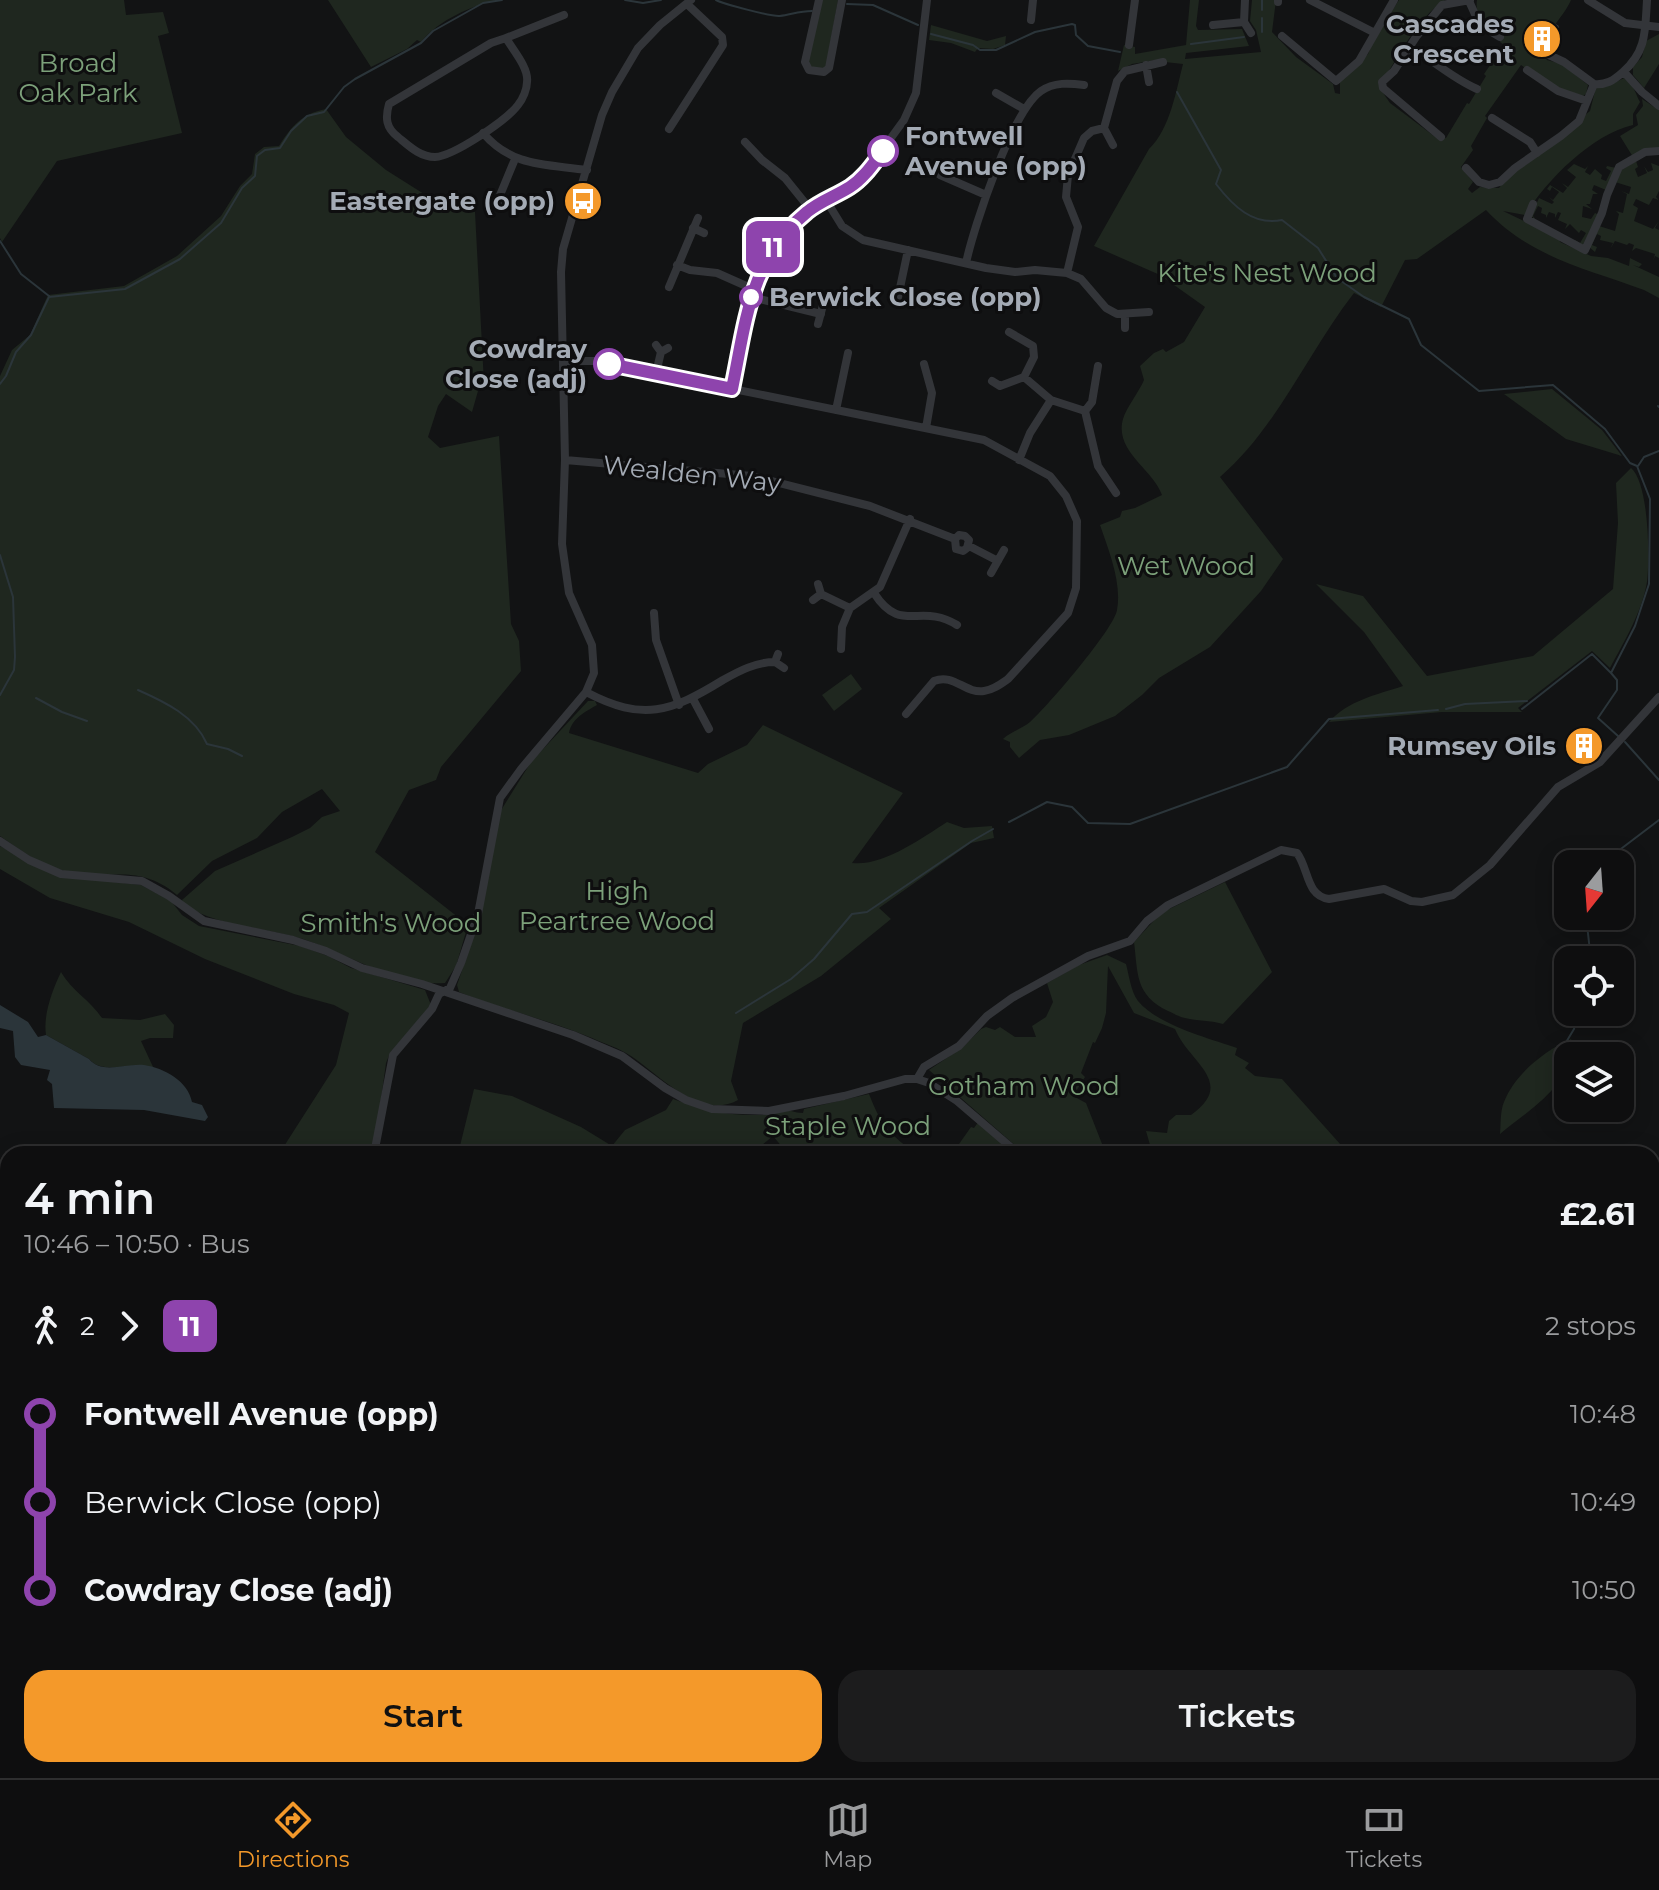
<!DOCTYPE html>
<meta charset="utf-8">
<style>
body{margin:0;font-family:Montserrat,sans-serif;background:#1c1c1d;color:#f1f3f6;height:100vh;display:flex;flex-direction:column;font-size:30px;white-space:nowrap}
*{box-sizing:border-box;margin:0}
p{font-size:26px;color:#9b9c9e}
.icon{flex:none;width:44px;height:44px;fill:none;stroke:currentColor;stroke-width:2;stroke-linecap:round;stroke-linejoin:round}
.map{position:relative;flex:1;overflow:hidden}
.details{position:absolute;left:0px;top:1146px;width:1660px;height:632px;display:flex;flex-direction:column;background:#0e0e0f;border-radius:24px 24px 0 0;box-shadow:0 4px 20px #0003,0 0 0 2px #2e2e2f}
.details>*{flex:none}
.badge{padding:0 16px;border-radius:12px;font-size:28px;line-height:52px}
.needle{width:52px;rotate:197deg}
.tools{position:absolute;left:1554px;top:850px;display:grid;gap:16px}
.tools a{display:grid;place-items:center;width:80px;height:80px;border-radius:16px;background:#0e0e0f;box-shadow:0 4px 20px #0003,0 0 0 2px #2e2e2f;font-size:40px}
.map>.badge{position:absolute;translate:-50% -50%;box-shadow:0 0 0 4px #fff}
.legs{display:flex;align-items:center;gap:12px;height:88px;padding:0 24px;font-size:26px}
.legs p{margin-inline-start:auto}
.head{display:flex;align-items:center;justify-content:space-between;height:136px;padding:0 24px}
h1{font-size:44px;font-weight:600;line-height:60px}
.primary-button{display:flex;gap:16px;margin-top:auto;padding:16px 24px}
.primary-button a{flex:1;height:92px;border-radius:24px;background:#f4992a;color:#111;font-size:32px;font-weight:600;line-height:92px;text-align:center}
.primary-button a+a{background:#1c1c1d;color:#f1f3f6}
ul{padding:0 24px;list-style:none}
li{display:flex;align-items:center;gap:28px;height:88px;font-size:30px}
li i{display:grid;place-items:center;width:12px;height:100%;margin:0 10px;background:currentColor}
li i::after{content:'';width:20px;height:20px;margin:-10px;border:6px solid;border-radius:50%;background:#0e0e0f}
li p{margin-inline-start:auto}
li:first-child i{background:linear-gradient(#0000 50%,currentColor 0)}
li:last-child i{background:linear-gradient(currentColor 50%,#0000 0)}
.dock{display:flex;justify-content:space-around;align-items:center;height:112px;border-top:2px solid #2e2e2f;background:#0e0e0f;font-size:22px;color:#9b9c9e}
.dock a{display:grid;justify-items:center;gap:4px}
.dock .current{color:#f4992a}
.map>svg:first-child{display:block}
.green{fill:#1f271f}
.water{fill:#2b353a}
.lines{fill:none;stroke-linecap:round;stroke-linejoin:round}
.stream{stroke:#2b353a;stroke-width:2}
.minor{stroke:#333539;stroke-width:8}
.line-1-casing{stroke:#fff;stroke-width:18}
.line-1{stroke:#8e44ad;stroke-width:12}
.stop-1-dot{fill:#fff;stroke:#8e44ad;stroke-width:4}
.labels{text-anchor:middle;stroke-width:6;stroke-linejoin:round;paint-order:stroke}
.poi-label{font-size:26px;font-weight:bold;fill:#a4abb5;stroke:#0e0e0f;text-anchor:end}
.park-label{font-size:26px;fill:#7ca17a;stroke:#0e0e0f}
.stop-label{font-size:26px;font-weight:bold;fill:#a4abb5;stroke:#0e0e0f;text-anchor:start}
.street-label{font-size:26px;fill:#a4abb5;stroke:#0e0e0f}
</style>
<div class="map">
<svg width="1659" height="1778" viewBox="0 0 1659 1778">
<rect width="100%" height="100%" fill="#121314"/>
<path class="green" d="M0,0H124L126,15L163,12L169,33L158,36L182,133L57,161L2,242L0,238Z
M328,0H499C472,5 439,20 421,42L417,40L407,49L371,67Z
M821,0H838L826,67L822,71L811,68L808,62Z
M1190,0H1199L1196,26L1198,30L1242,29L1249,46L1186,53L1185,59L1261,52L1256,30L1250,21L1252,0H1276L1272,32L1296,57L1333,84L1335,93L1340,94V81L1368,54L1375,36L1399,0H1445C1416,19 1398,58 1379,87L1390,103L1438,139L1446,138L1467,103L1469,104L1486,76L1484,74L1504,45L1500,42L1502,36C1489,27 1474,18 1477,0H1571C1563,18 1553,21 1549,42L1542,36L1539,40L1545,46L1535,44L1533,51L1541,53L1547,60L1562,64L1588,85L1586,94L1583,96L1552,86L1521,65L1485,116L1487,118L1471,146L1473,150L1461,167L1473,182L1468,189L1472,193L1480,187L1499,188L1505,180L1590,111L1596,87L1610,85L1624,78C1634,84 1635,93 1640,102L1633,114V125C1591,135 1547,180 1525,215L1503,211L1559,238L1560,242L1591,256L1608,258L1629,266L1630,258L1642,264L1639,267L1633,265L1659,277V298L1644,290C1585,268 1531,258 1486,210L1417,259L1405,260L1381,307L1354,293C1308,352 1277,428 1220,477L1283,559L1261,591L1210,647L1159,678L1142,695L1115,716L1069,735L1040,740L1019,758L1010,747V742L1003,739C1011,731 1022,729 1030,722C1047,707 1114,629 1117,610C1122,583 1109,551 1100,525L1120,517L1122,511L1135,508L1162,495C1153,469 1114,451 1123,419C1126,408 1139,392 1144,380L1140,366L1154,353L1163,349L1166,352L1184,342L1205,307L1160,275L1094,246L1149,149C1170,129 1176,91 1183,64L1165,62L1163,59L1132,64L1118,71L1124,45L1135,47V54L1186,45Z
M931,25L987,41L1006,36L1005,45L993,49L978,48L975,52L951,43L929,40Z
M1659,34V64L1644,88L1633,75V67L1642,57L1646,41Z
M1642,99L1659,110V148L1633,157L1620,136L1638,125L1636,115L1643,106Z
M326,109L346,137L386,170L424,194L475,212L484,383L478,391L472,412L446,394L438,406L428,437L440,448L499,436L511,624L519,641L521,671L441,767L436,780L409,790L375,852L468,925L456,966L445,983C398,987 346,953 303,939C263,927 218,927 183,904L182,900L215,871L292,837L310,828L322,817L340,811L322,789L282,812L257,838L212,861L177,895C135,860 105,884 61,870C39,864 19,849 0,836V376L12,350L30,335L48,295L124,286L177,256L221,216L240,186L252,174L255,154L264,147L279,146C292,126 301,114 326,109Z
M1636,161L1638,167L1635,169L1638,177L1647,173L1644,166L1648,172L1653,170L1651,163L1659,166V191L1656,197L1659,200L1653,198L1649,205L1636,199L1633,205L1638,208L1634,221L1653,229L1659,221L1655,228L1659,230V258L1655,256L1653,261L1655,254L1636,248L1632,251L1634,245L1629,243L1627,245L1615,241L1610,249L1613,243L1600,240L1601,236L1597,234L1592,245L1597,247L1595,252L1589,247L1599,226L1615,231L1619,214L1616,211L1623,213L1627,194L1621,191L1629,194L1631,187L1615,182L1620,171Z
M1574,164L1585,169L1588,166L1585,172L1590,175L1595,169L1602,175L1601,179L1606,181L1611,171L1606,168L1607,166L1616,168L1606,190L1594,185L1592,190L1598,194H1593L1590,204H1586L1592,209L1583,206L1582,217L1591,219L1595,213L1599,215L1583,245L1574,242L1575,240L1580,243L1586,233L1581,230L1579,233L1570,224L1565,229L1567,224L1558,220L1561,213L1558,212L1555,218V214L1549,212L1546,218V215L1541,213L1542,208L1538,206L1533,216L1536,220L1531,216L1539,198L1552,204L1554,202L1549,197L1553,200L1559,192L1552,187L1550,191L1547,189L1550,185L1563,193L1567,188L1562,183L1568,187L1576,177L1567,170Z
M1552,389L1602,430L1622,456L1566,439L1504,394Z
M1631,468C1649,483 1650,558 1647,582C1642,612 1624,642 1610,668L1592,651L1518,708L1522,712H1442L1329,722C1349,700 1376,695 1403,686L1364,632L1316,584L1363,596L1427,676L1533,656L1613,589L1618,523L1616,483Z
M851,674L862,689L834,711L822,695Z
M588,701H595L597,705C585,712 572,718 569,733L698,773L708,764L747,745L763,725L903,793L852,863C882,867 922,838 947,822L964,828L992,826L994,838L971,843L879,908L891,919L821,976L743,1023L731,1081L738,1100C701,1121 659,1075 631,1056C619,1048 605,1044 592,1038C549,1020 503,1010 459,992L457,985L471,944L500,812L531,762Z
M0,846L60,876L141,885L171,901L182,915L199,926L300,946L328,956L351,968L425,990L431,1005L390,1053L386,1063L376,1136L370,1154H279L336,1065L349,1013L334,1005L294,994L205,959L129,922L50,898L0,869Z
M1225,882L1272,972L1223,1024C1209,1020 1198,1021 1185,1018C1179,1017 1173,1013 1168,1011C1135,995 1138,974 1134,942L1161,913Z
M1107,955L1126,964C1129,975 1131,992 1138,1001C1158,1025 1208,1038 1237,1048L1235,1055L1249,1063L1245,1068L1255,1076L1282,1079L1349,1154H1150L1152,1152L1146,1131L1167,1133L1169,1121L1176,1115H1191C1237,1082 1189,1063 1175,1029L1134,1013L1108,966L1106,1013L1102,1028L1095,1043L1093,1042L1081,1073L1085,1077L1073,1096L1086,1103L1106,1154H1025L929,1070L963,1047L981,1029L986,1027L995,1030L1000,1027L1015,1037H1036L1032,1026L1046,1017L1053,1002L1047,983L1079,965Z
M61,972C72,991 90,1000 102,1018L140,1020L165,1014L174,1025L173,1038H150L141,1041L154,1069C134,1059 105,1077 89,1059L46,1035C43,1015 52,991 61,972Z
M1571,1039L1578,1055L1568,1056C1568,1088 1522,1115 1500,1134C1501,1124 1500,1111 1504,1102C1515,1074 1544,1051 1571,1039Z
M474,1089L512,1096L581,1127L612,1146L625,1130L666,1110L673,1099C702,1110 728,1116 760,1115C770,1115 781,1110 791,1111C795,1112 799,1113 803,1113L804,1109L869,1094C881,1125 890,1136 918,1154H788L773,1136L751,1154H458Z
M979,1121L1013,1154H952L971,1127L974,1128Z
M202,1770H741L734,1778H200Z
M1015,1770H1137L1128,1778H1012Z"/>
<path class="water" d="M0,1005L28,1022L38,1037L46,1035L89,1059C102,1075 126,1063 144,1065C164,1068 188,1081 192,1102L202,1105L208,1117L205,1121L144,1110L54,1108L52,1084L47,1080L50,1070L21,1065L15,1057L13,1031L0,1028Z"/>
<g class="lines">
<path class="stream" d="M625,0L643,3L661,0
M716,0C724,4 772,17 780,16C790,15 799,11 812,11
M1262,0V10
M847,4L873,5L918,25
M1262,18V32
M931,34L973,45L980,50H996L1035,32L1072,24L1075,25L1076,35L1088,46L1120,52
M1191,44L1244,37
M1177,92L1221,170L1216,184C1233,206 1253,226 1282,220L1318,248L1337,278L1364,297L1409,319L1421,345L1479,391L1553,385L1605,429L1630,463L1637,466L1650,499L1649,584L1635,626L1611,673L1617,680V690L1598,718L1618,736
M0,241L21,274L49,296
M0,384L6,376L16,352L31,335L49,297L125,289L180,259L221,223L242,188L255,176L257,156L265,150L280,148L291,131L307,116L324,112L344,87L355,79L421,43L433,31L483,3L502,0
M1658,406L1659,407
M1638,466L1644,457L1659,451
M0,555L13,597L15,657L14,670L0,695
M138,690C165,702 195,716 207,744L228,749L242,756
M36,698L62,712L87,721
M1446,709L1465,704L1527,701
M1522,709L1592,654L1611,673
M1625,742L1659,780
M1009,822L1047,802L1072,807L1088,823L1130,824L1287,767L1329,719L1438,710
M1601,864L1659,820
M1586,916L1591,960
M736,1013L791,979L814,959L852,914L867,912L972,841L993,829
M1559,1054L1574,1029L1578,1012
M1652,1312L1659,1309
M564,1770L570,1778
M1015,1778L1017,1770
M1133,1778L1141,1770"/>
<path class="minor" d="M819,0L805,62L809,70L824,72L829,68L842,0
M1245,0L1244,22L1251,33
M1310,0L1373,32
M1588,0L1625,23L1659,27
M1469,1L1480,25L1500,37
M1278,2V0
M1031,20L1033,0
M1213,25L1244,22
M1282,36L1336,81L1359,61L1394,0
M506,38L491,43L389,104C385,118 386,128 398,137C409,146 420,157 435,157C454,156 507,120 518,105C523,99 527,89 527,82C529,68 513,50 506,38L564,15
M1129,45L1135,0
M1411,47C1434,61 1452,78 1477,89
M1536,49L1564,62L1594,84C1606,85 1613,81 1623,72C1647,51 1645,30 1647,0
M1547,53L1555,28
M1146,65L1149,82
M1527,70L1558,91L1587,101
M1624,72L1642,92L1659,106
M996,93L1024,109
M1492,118L1530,142L1537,153
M1104,128L1113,145
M669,129L723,45L722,37L687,4
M483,133C512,167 545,164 587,170
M1441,137L1383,88L1382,82L1394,71L1416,37L1442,5L1470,0
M745,142L762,160L785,178L810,209
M1466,168L1479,182L1489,185L1500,182L1515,168L1561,136L1579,121L1594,84
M940,175L986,195
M498,200L515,159
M826,200L842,226L863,240L986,268L1015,272L1035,270L1067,273L1081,279L1106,308L1117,314L1149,312
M489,201L498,200L503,206
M1533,204L1527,219L1585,250L1602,213L1607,195L1619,167L1645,152L1659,151
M693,228L704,233
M966,263C974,226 1012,111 1041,91C1054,82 1069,83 1084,85
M677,265L690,270L717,273L753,289
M1067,273L1078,227L1066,197L1068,175L1084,138L1092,131L1104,128L1117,81L1125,71L1163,62
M669,287L698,218
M751,297L821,314
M897,302L908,250
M1125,316V328
M818,324L823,305
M656,345L661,352L668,348
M564,361H594L620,366L984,440L1050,476L1066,496L1077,521L1076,588L1068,613L1008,679C1001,684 993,690 984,691C965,694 954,673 934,681L906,714
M924,364L932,393L926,428
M1098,366L1092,402L1085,411L1098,466L1116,493
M656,373L661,352
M1024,377L1051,400L1085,411
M992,381L1000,386L1024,377L1034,357L1033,346L1009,332
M732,389L753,289L774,245L810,209L852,186L864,175L904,120L916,93L927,0
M836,410L848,353
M565,460L752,476L870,506L955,539L959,535L965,536L969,540L967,548L963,551L956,549L955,539
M1019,460L1030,433L1051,400
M969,546L998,561
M991,573L1004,550
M874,593C901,635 920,602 957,625
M821,594L850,608
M813,600L821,594L818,584
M654,613L656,640L679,705
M841,649L842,627L850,608L880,587L910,519
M778,654L775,662L784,668
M586,692C643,722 671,712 723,680C739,671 756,662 775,662
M693,699L709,729
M0,841L29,860L61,874L142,881L169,896L204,921L293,940L326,951L362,968L422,984L573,1035L622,1056L665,1088L686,1100L712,1109L769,1111L844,1096L905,1079H917L929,1083L957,1101L1019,1154
M917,1079L924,1067L959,1046L987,1016L1012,998L1088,956L1130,941L1147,921L1168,905L1281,850L1297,853C1309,869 1306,896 1329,899L1384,889L1411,901L1422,902L1453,895L1490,865L1558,787L1600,762L1659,697
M374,1154L393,1055L432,1009L439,994L450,988L461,963L478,914L500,798L521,769L586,692L594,673L592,645L569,593L562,544L565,460L561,272L563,249L602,115L612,92L638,48L660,25L691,0
M0,1650L8,1646
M1493,1770L1505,1778"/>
</g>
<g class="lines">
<defs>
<path id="line-1" d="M609,364L732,389C746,322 750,258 807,212C820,201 836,196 850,187C864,178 873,164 883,151"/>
</defs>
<use href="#line-1" class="line-1-casing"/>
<use href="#line-1" class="line-1"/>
</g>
<defs>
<symbol id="building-disc" viewBox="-11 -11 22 22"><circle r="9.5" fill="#f4992a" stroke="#0e0e0f"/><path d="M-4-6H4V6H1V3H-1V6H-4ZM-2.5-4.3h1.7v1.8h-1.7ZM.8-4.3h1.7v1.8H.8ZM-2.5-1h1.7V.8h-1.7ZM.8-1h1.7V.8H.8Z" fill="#fff"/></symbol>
<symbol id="bus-disc" viewBox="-11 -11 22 22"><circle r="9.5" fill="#f4992a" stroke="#0e0e0f"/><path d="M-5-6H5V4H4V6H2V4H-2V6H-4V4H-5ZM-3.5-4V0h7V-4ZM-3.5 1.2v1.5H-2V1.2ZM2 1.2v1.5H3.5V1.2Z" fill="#fff"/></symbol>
</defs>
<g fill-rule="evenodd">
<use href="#building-disc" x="1520" y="17" width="44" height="44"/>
<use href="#bus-disc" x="561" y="179" width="44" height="44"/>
<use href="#building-disc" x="1562" y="724" width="44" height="44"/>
</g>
<g class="stop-1-dot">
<circle cx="883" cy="151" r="14"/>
<circle cx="751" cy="297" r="10"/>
<circle cx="609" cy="364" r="14"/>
</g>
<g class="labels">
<g class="poi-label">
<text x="1514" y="33">Cascades<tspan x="1514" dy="30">Crescent</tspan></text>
<text x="555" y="210">Eastergate (opp)</text>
<text x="1556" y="755">Rumsey Oils</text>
</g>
<g class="park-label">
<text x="78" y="72">Broad<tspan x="78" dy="30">Oak Park</tspan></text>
<text x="1267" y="282">Kite's Nest Wood</text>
<text x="1186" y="575">Wet Wood</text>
<text x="617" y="900">High<tspan x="617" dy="30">Peartree Wood</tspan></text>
<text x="391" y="932">Smith's Wood</text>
<text x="1024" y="1095">Gotham Wood</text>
<text x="848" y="1135">Staple Wood</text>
</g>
<g class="stop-label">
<text x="905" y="145">Fontwell<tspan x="905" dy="30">Avenue (opp)</tspan></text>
<text x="769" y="306">Berwick Close (opp)</text>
<text x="587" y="358" text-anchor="end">Cowdray<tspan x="587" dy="30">Close (adj)</tspan></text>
</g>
<g class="street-label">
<text transform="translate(692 474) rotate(6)" y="9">Wealden Way</text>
</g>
</g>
</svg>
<div class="tools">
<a><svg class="needle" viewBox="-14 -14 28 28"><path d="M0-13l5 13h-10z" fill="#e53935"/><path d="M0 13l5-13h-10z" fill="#9b9c9e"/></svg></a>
<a><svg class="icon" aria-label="locate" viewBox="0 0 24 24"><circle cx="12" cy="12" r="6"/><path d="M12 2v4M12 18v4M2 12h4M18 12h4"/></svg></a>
<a><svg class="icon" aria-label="layers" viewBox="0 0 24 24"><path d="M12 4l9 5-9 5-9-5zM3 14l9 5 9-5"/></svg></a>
</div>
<b class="badge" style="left:773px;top:247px;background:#8e44ad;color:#fff">11</b>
<section class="details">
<div class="head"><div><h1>4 min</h1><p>10:46 – 10:50 · Bus</p></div><b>£2.61</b></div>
<div class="legs"><svg class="icon" aria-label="walk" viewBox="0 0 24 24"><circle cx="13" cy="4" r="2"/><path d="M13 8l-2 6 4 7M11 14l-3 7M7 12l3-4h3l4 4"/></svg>2<svg class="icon" aria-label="forward" viewBox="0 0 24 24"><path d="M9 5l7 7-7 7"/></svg><b class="badge" style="background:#8e44ad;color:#fff">11</b><p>2 stops</p></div>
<ul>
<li><i style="color:#8e44ad"></i><b>Fontwell Avenue (opp)</b><p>10:48</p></li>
<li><i style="color:#8e44ad"></i><span>Berwick Close (opp)</span><p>10:49</p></li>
<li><i style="color:#8e44ad"></i><b>Cowdray Close (adj)</b><p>10:50</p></li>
</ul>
<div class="primary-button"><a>Start</a><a>Tickets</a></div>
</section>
</div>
<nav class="dock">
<a class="current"><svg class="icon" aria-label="directions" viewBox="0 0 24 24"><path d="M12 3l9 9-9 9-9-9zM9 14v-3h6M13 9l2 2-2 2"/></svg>Directions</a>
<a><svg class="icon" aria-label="map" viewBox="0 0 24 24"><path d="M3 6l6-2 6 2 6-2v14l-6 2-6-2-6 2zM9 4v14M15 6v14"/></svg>Map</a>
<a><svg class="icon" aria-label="tickets" viewBox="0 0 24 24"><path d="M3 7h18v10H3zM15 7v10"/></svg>Tickets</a>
</nav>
